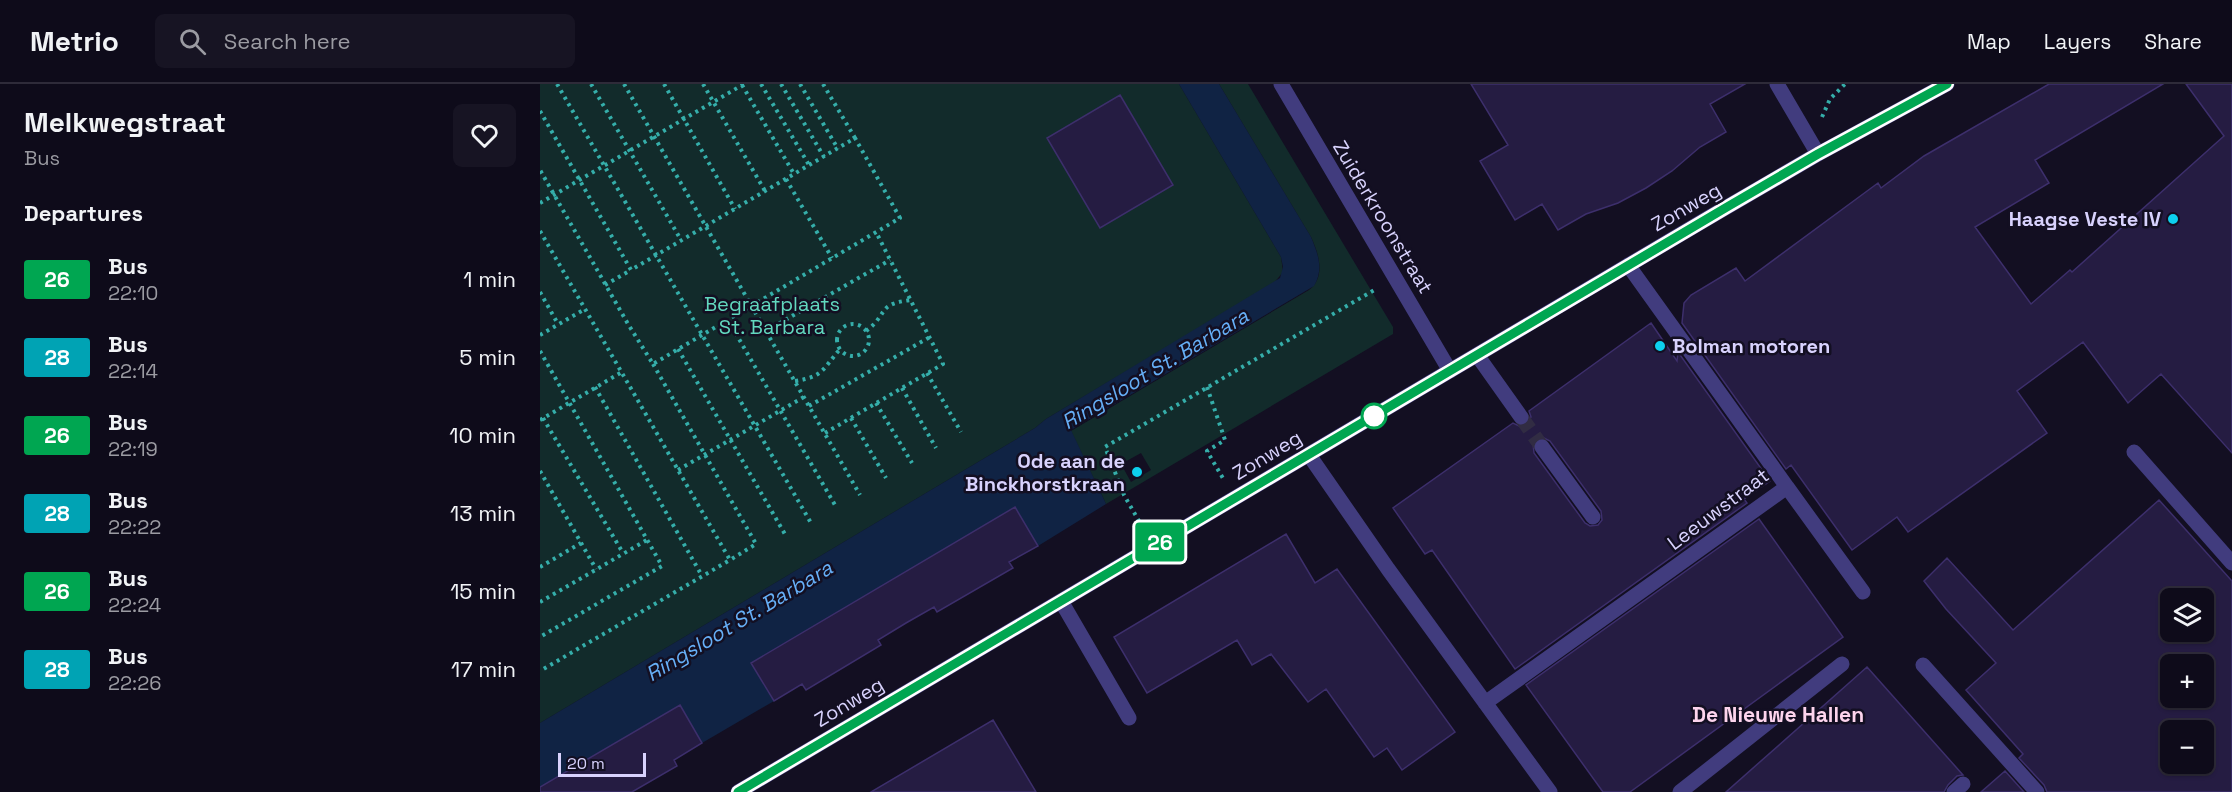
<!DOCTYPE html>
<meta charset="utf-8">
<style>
body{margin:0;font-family:"Space Grotesk",sans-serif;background:#171423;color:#f1f3f6;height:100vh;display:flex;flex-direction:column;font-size:22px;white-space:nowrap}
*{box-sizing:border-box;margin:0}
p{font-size:20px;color:#9b9ba2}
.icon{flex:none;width:33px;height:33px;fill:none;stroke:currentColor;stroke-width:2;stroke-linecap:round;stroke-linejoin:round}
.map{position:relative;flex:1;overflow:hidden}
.drawer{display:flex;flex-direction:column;background:#0e0b1a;width:540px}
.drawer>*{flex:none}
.badge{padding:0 12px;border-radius:4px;font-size:21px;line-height:39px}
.buttons{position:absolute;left:1620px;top:504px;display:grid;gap:12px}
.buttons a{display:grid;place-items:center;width:54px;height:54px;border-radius:9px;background:#0e0b1a;box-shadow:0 2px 4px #0004,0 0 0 2px #2e2b39;font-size:30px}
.scale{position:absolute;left:18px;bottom:15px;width:88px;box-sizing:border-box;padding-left:6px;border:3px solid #d8d2fd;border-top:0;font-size:16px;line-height:21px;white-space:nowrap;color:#d8d2fd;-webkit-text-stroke:4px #130f22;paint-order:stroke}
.map>.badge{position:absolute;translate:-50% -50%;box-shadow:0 0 0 3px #fff}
h2{padding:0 24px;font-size:22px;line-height:54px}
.round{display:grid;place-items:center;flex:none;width:63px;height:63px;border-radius:9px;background:#171423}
.headline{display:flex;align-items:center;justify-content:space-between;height:102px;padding:0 24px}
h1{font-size:28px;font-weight:600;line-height:45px}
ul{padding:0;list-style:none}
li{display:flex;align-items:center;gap:18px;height:78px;padding:0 24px}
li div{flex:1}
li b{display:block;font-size:22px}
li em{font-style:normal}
li .badge{min-width:66px;font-weight:700;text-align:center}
header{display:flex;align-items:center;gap:36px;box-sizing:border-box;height:84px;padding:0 30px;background:#0e0b1a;border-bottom:2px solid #2e2b39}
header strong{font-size:28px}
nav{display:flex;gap:33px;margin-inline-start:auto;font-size:21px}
.search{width:420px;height:54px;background:#171423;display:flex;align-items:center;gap:15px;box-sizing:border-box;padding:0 21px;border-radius:9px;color:#9b9ba2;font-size:22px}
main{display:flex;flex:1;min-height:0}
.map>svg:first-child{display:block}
.green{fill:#122b2b;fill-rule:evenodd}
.water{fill:#102344}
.building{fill:#251c42;stroke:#3d2f6c;stroke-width:1.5;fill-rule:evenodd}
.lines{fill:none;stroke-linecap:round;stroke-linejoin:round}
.minor-tunnel{stroke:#312c43;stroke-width:15;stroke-dasharray:15 8;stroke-linecap:butt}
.path{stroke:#35aeaa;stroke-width:4;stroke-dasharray:3 4.5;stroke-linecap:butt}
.minor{stroke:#413c7e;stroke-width:15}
.line-casing{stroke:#fff;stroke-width:14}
.line{stroke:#00a651;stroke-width:9}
.poi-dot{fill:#0dd0ee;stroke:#130f22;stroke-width:2}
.stop-dot{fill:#fff;stroke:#00a651;stroke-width:3}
.labels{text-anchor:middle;stroke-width:5;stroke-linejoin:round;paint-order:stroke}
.street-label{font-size:20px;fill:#d8d2fd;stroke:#130f22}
.poi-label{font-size:20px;font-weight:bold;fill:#d8d2fd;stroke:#130f22;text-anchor:end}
.park-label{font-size:20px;fill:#62d8bf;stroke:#130f22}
.water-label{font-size:21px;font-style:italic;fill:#66aff7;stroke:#130f22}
.neighbourhood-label{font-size:21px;font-weight:bold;fill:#fdd4ed;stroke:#130f22}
</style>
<header>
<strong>Metrio</strong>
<div class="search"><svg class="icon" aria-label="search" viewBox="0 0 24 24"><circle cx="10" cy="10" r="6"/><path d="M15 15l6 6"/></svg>Search here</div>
<nav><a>Map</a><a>Layers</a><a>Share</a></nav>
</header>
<main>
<section class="drawer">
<div class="headline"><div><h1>Melkwegstraat</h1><p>Bus</p></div><a class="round"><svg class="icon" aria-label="heart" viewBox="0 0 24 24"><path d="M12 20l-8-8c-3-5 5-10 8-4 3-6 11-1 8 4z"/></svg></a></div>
<h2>Departures</h2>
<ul>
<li><span class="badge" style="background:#00a651;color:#fff">26</span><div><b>Bus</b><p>22:10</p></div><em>1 min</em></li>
<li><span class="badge" style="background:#00a3b4;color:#fff">28</span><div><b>Bus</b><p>22:14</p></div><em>5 min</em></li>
<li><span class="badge" style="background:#00a651;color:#fff">26</span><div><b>Bus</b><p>22:19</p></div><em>10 min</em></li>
<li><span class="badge" style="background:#00a3b4;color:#fff">28</span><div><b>Bus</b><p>22:22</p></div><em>13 min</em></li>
<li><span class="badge" style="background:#00a651;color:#fff">26</span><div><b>Bus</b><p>22:24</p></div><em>15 min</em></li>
<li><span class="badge" style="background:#00a3b4;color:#fff">28</span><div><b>Bus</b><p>22:26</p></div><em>17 min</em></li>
</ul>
</section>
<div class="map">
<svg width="1692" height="708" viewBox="0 0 1692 708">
<rect width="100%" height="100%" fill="#130f22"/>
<path class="green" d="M0,0H639L741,173L743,188L734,199L506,335L495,344L0,639Z
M679,0H708L835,213L853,243V250L566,420L531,347L769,206C786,193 779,170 771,153ZM601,369L611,386L591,398L581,380Z"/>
<path class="water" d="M639,0H679L771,153C778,170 784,185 774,202L531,346L566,420L498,462L475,423L212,579L234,617L162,659L140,622L0,703V639L495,344L506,335L740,194L743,183L741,173Z"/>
<path class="building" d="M931,0H1205L1170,20L1186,48L1160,63L1132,87L1106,104L1078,119L1046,130L1018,146L1002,120L975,136L940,77L968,61Z
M1509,0H1623L1495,76L1509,99L1435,143L1491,220L1530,186L1532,188L1684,52L1646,0H1692V369L1621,290L1588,319L1543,258L1477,307L1507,349L1368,448L1357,433L1312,466L1251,381L1246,385L1142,239L1144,219L1151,211L1196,184L1205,197L1338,99L1341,104L1384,72Z
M580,11L633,101L560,144L507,54Z
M1111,239L1137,277L1138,268L1230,397L1204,415L1207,419L975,585L892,466L885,470L853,424L973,339L981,343L987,341L991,333L989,327ZM1002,353L1010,357L1061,427L1062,436L1058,441L1050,442L1045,439L994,369L993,359Z
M1619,416L1692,497V708H1507L1504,701L1479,674L1483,670L1426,606L1456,579L1406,525L1384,497L1407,474L1473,546ZM1630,514H1664V548H1630ZM1630,580H1664V614H1630ZM1630,646H1664V680H1630Z
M475,423L498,462L469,478L473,484L397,528L394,523L366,539L338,556L341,561L266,606L262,600L234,617L211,579Z
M1219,435L1303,553L1090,708H1063L986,601Z
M746,450L775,499L797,485L915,648L862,686L847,664L834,673L786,605L768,618L731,570L712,581L697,556L607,609L574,553Z
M1327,583L1423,691L1417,692L1408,701L1404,708H1186Z
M140,621L162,659L134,676L137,682L92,708H0V703Z
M453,636L496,708H331Z
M1465,687L1484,708H1441Z"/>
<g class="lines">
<path class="minor-tunnel" d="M981,333L1002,363"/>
<path class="path" d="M17,0L271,439
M51,0L141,156
M84,0L320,411
M124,0L195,125
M163,0L225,107
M221,0L269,81
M241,0L284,73
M260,0L298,65
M283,0L315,54
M202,1L254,90
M0,27L91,186L315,54L360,134L113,280L88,240L0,86
M1282,33L1290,15L1305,0
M246,95L292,174
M0,119L204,0
M0,147L190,476L0,587
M65,201L91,186
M0,208L18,240
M188,236L295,421
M297 256a16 16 0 1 1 32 0a16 16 0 1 1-32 0Z
M226,247L350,176
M326,247C349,230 336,220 371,216
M0,251L45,225
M138,265L246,452
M0,267L122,482L0,553
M113,280L216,460L190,476
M387,289L421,348
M255,297C283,293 283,285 300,265
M55,303L162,492
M667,303L685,356L667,367L684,396
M362,304L396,364
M336,319L372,379
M269,322L390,253
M3,334L83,469
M311,334L346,394
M0,336L82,288
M285,349L403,280L336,148
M138,386L264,313
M0,387L56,485
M603,444L584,411L565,363L836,205
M0,483L41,459
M0,518L107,456"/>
<path class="minor" d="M741,0L910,287
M1237,0L1278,70
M937,271L981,333
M1002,363L1053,433
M1594,368L1692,479
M769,371L848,485L1010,708
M1247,403L1323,508
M521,517L589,634
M1383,581L1497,708
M945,619L1247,403L1088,181
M198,708L1168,134L1278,70L1407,0
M1140,708L1302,580
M1414,708L1423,700"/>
</g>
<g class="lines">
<defs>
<path id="line" d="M198,708L1187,123L1278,70L1407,0"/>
</defs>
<use href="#line" class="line-casing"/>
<use href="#line" class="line"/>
</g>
<g class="poi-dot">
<circle cx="1633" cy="135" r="6"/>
<circle cx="1120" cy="262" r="6"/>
<circle cx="597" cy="388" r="6"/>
</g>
<circle class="stop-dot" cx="834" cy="332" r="12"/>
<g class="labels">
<g class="street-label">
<text transform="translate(1146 123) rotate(-30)" y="7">Zonweg</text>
<text transform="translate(843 133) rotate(59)" y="7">Zuiderkroonstraat</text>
<text transform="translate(727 371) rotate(-31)" y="7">Zonweg</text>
<text transform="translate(1178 425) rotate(-37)" y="7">Leeuwstraat</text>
<text transform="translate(309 618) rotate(-31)" y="7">Zonweg</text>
</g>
<g class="poi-label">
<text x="1621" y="142">Haagse Veste IV</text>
<text x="1132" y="269" text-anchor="start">Bolman motoren</text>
<text x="585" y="384">Ode aan de<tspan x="585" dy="23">Binckhorstkraan</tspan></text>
</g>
<g class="park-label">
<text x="232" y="227">Begraafplaats<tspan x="232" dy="23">St. Barbara</tspan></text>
</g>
<g class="water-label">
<text transform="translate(615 285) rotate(-31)" y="7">Ringsloot St. Barbara</text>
<text transform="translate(199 537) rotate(-31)" y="7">Ringsloot St. Barbara</text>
</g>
<g class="neighbourhood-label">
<text x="1238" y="638">De Nieuwe Hallen</text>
</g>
</g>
</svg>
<div class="buttons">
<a><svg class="icon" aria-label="layers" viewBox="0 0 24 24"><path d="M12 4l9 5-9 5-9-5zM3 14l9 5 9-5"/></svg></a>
<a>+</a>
<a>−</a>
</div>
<div class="scale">20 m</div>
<b class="badge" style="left:620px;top:458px;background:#00a651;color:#fff">26</b>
</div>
</main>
